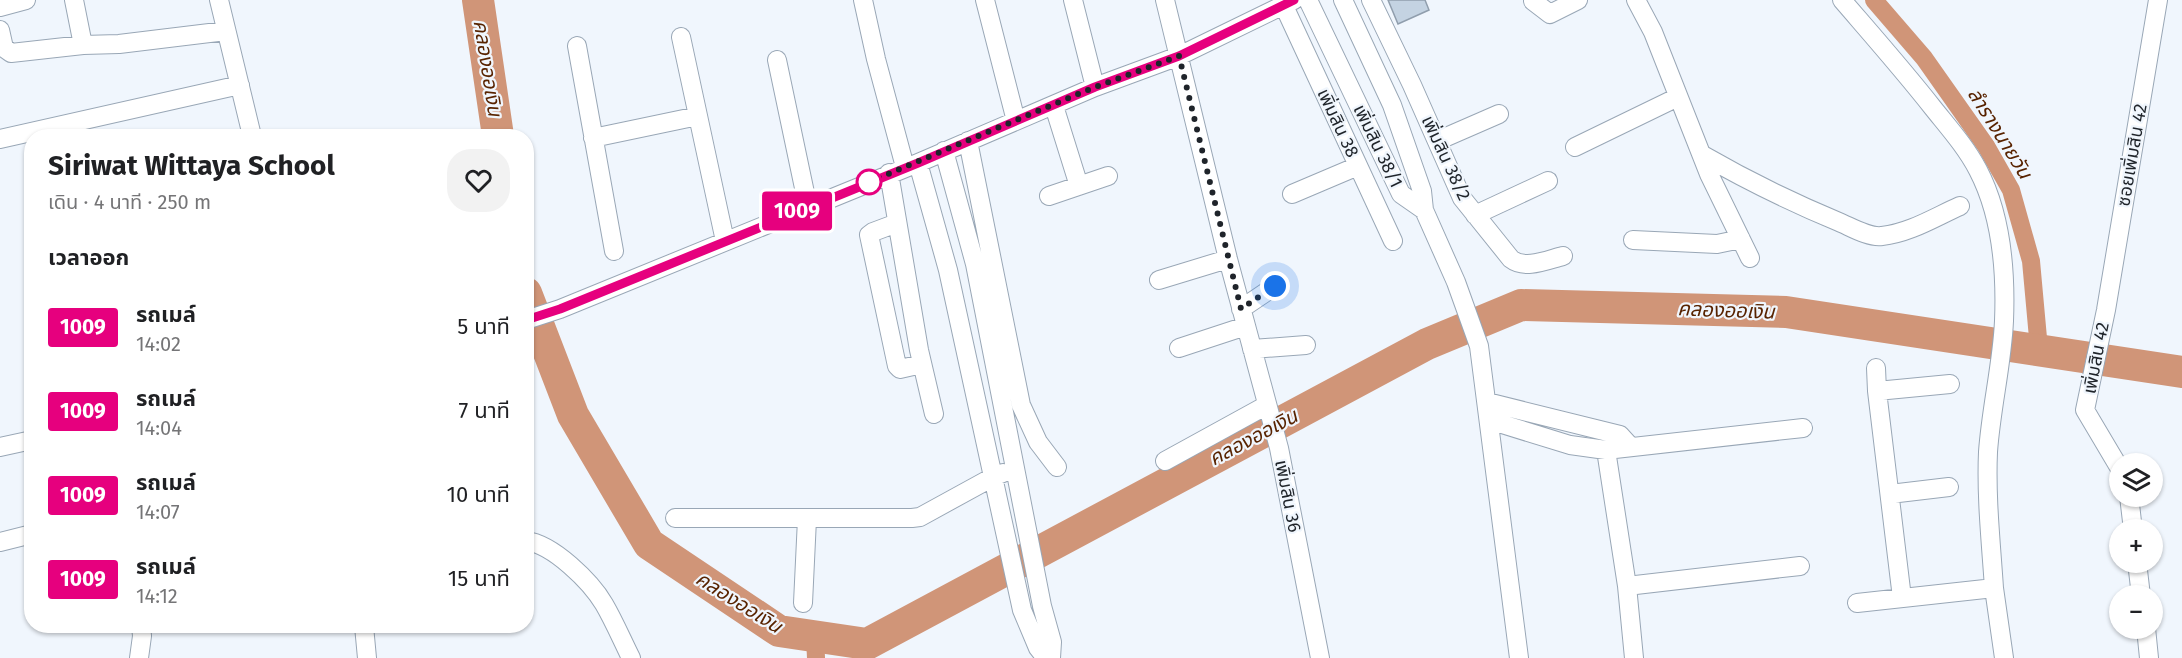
<!DOCTYPE html>
<html lang="th">
<meta charset="utf-8">
<style>
body{margin:0;font-family:"Fira Sans","Noto Sans Thai",sans-serif;background:#f2f2f2;color:#202124;height:100vh;display:flex;flex-direction:column;font-size:22px;white-space:nowrap}
*{box-sizing:border-box;margin:0}
p{font-size:20px;color:#757577}
.icon{flex:none;width:33px;height:33px;fill:none;stroke:currentColor;stroke-width:2;stroke-linecap:round;stroke-linejoin:round}
.map{position:relative;flex:1;overflow:hidden}
.panel{position:absolute;left:24px;top:129px;width:510px;height:504px;display:flex;flex-direction:column;background:#fff;border-radius:24px;box-shadow:0 2px 4px #0004}
.panel>*{flex:none}
.badge{padding:0 12px;border-radius:4px;font-size:21px;line-height:39px}
.fabs{position:absolute;left:2109px;top:453px;display:grid;gap:12px}
.fabs a{display:grid;place-items:center;width:54px;height:54px;border-radius:50%;background:#fff;box-shadow:0 2px 4px #0004;font-size:30px}
.you{position:absolute;width:30px;height:30px;margin:-15px;border:4px solid #fff;border-radius:50%;background:#1a73e8;box-shadow:0 0 0 9px #1a73e833}
.map>.badge{position:absolute;translate:-50% -50%;box-shadow:0 0 0 3px #fff}
h2{padding:0 24px;font-size:22px;line-height:54px}
.round{display:grid;place-items:center;flex:none;width:63px;height:63px;border-radius:24px;background:#f2f2f2}
.headline{display:flex;align-items:center;justify-content:space-between;height:102px;padding:0 24px}
h1{font-size:28px;font-weight:700;line-height:45px}
ul{padding:0;list-style:none}
li{display:flex;align-items:center;gap:18px;height:84px;padding:0 24px}
li div{flex:1}
li b{display:block;font-size:22px}
li em{font-style:normal}
li .badge{min-width:66px;font-weight:700;text-align:center}
.map>svg:first-child{display:block}
.lines{fill:none;stroke-linecap:round;stroke-linejoin:round}
.canal{stroke:#d09578;stroke-width:18}
.river{stroke:#d09578;stroke-width:32}
.building{fill:#c4d3e2;stroke:#909ead;stroke-width:1.5}
.minor-casing{stroke:#99a7b6;stroke-width:20}
.minor{stroke:#fff;stroke-width:18}
.line-casing{stroke:#fff;stroke-width:14}
.line{stroke:#e6007e;stroke-width:9}
.walk{stroke:#1f242a;stroke-width:6;stroke-dasharray:0 10.8}
.stop-dot{fill:#fff;stroke:#e6007e;stroke-width:3}
.labels{text-anchor:middle;stroke-width:4.5;stroke-linejoin:round;paint-order:stroke}
.street-label{font-size:18px;fill:#1f242a;stroke:#f0f6fd}
.water-label{font-size:20px;font-style:italic;fill:#582300;stroke:#f0f6fd}
</style>
<div class="map">
<svg width="2182" height="658" viewBox="0 0 2182 658">
<rect width="100%" height="100%" fill="#f0f6fd"/>
<g class="lines">
<path class="canal" d="M1874,0L1924,58L1986,146L2011,190L2031,261L2039,349
M815,636L816,658"/>
<path class="river" d="M478,0L498,136
M526,293L573,415L649,544L779,631L867,644L1427,344L1521,305L1786,312L2182,372"/>
</g>
<path class="building" d="M1388,0H1425L1429,10L1398,24Z"/>
<g class="lines">
<defs>
<path id="minor" d="M74,0L83,45
M219,0L252,136
M863,0L876,59L905,167
M985,0L1016,121
M1073,0L1095,87
M1165,0L1228,259L1279,448L1320,658
M1308,0L1401,194L1424,210
M1343,0L1392,105L1422,191L1424,210L1456,282L1479,346L1519,658
M1371,0L1412,85L1462,198L1511,259C1525,270 1547,260 1563,256
M1636,0L1653,32L1709,174L1750,258
M1842,0C1873,36 1904,71 1933,108C1949,128 1966,147 1978,170C2001,214 2006,272 2004,321C2002,365 1991,408 1988,452C1986,497 1991,543 1994,588L1857,603
M1533,1L1550,14L1578,0
M1284,6L1393,241
M0,7L26,0
M0,30L4,48L11,53L83,45L119,44L226,31
M681,37L725,241
M577,46L614,251
M777,60L808,207
M1054,106L1079,186
M593,138L698,116
M0,139L240,85
M968,141L1021,405L1038,442L1057,467
M1437,141L1499,114
M1575,147L1678,97
M944,151L975,264L1042,606L1052,642L1051,658
M1701,154C1746,180 1791,202 1839,222C1851,227 1869,238 1882,236C1910,233 1935,217 1960,206
M918,163L948,270L1022,610L1038,648L1046,658
M889,173L919,350L934,414
M1292,194L1358,166
M1049,196L1108,176
M1475,215L1548,181
M897,223L873,232L869,235L897,366L900,369L922,364
M1633,240L1717,244L1741,239
M1159,280L1228,259
M1241,309L1275,286
M526,320L560,309L918,163L1095,87L1179,56L1294,0
M1179,348L1246,326
M1252,349L1306,345
M1876,368L1877,391L1902,598
M1877,391L1950,384
M1487,402L1620,435L1630,446
M1489,420L1570,445L1606,450L1803,428
M0,447L32,440
M1606,450L1627,586L1634,658
M1165,461L1267,405
M2120,469L2085,410L2106,310L2158,0
M1890,494L1949,487
M2129,496L2133,530
M675,518H912L920,517L993,477L1003,473
M526,541C553,544 591,582 604,604C614,621 622,640 631,658
M0,542L28,535
M2137,562L2141,596
M1627,586L1800,566
M1994,588L2004,658
M803,603L807,519
M364,626L367,658
M2146,628L2149,658
M139,658L142,636L141,626"/>
</defs>
<use href="#minor" class="minor-casing"/>
<use href="#minor" class="minor"/>
</g>
<g class="lines">
<defs>
<path id="line" d="M526,320L560,309L918,163L1095,87L1179,56L1294,0"/>
</defs>
<use href="#line" class="line-casing"/>
<use href="#line" class="line"/>
<path class="walk" d="M869,182L1095,87L1179,56L1241,309L1275,286"/>
</g>
<circle class="stop-dot" cx="869" cy="182" r="12"/>
<g class="labels">
<g class="street-label">
<text transform="translate(1338 123) rotate(65)" y="6">เพิ่มสิน 38</text>
<text transform="translate(1378 146) rotate(64)" y="6">เพิ่มสิน 38/1</text>
<text transform="translate(2132 155) rotate(-80)" y="6">ซอยเพิ่มสิน 42</text>
<text transform="translate(1446 158) rotate(65)" y="6">เพิ่มสิน 38/2</text>
<text transform="translate(2096 358) rotate(-79)" y="6">เพิ่มสิน 42</text>
<text transform="translate(1288 496) rotate(79)" y="6">เพิ่มสิน 36</text>
</g>
<g class="water-label">
<text transform="translate(488 68) rotate(81)" y="7">คลองออเงิน</text>
<text transform="translate(2000 133) rotate(58)" y="7">ลำรางนายวัน</text>
<text transform="translate(1726 310) rotate(2)" y="7">คลองออเงิน</text>
<text transform="translate(1253 437) rotate(-28)" y="7">คลองออเงิน</text>
<text transform="translate(739 602) rotate(32)" y="7">คลองออเงิน</text>
</g>
</g>
</svg>
<div class="fabs">
<a><svg class="icon" aria-label="layers" viewBox="0 0 24 24"><path d="M12 4l9 5-9 5-9-5zM3 14l9 5 9-5"/></svg></a>
<a>+</a>
<a>−</a>
</div>
<div class="you" style="left:1275px;top:286px"></div>
<b class="badge" style="left:797px;top:211px;background:#e6007e;color:#fff">1009</b>
<section class="panel">
<div class="headline"><div><h1>Siriwat Wittaya School</h1><p>เดิน · 4 นาที · 250 m</p></div><a class="round"><svg class="icon" aria-label="heart" viewBox="0 0 24 24"><path d="M12 20l-8-8c-3-5 5-10 8-4 3-6 11-1 8 4z"/></svg></a></div>
<h2>เวลาออก</h2>
<ul>
<li><span class="badge" style="background:#e6007e;color:#fff">1009</span><div><b>รถเมล์</b><p>14:02</p></div><em>5 นาที</em></li>
<li><span class="badge" style="background:#e6007e;color:#fff">1009</span><div><b>รถเมล์</b><p>14:04</p></div><em>7 นาที</em></li>
<li><span class="badge" style="background:#e6007e;color:#fff">1009</span><div><b>รถเมล์</b><p>14:07</p></div><em>10 นาที</em></li>
<li><span class="badge" style="background:#e6007e;color:#fff">1009</span><div><b>รถเมล์</b><p>14:12</p></div><em>15 นาที</em></li>
</ul>
</section>
</div>
